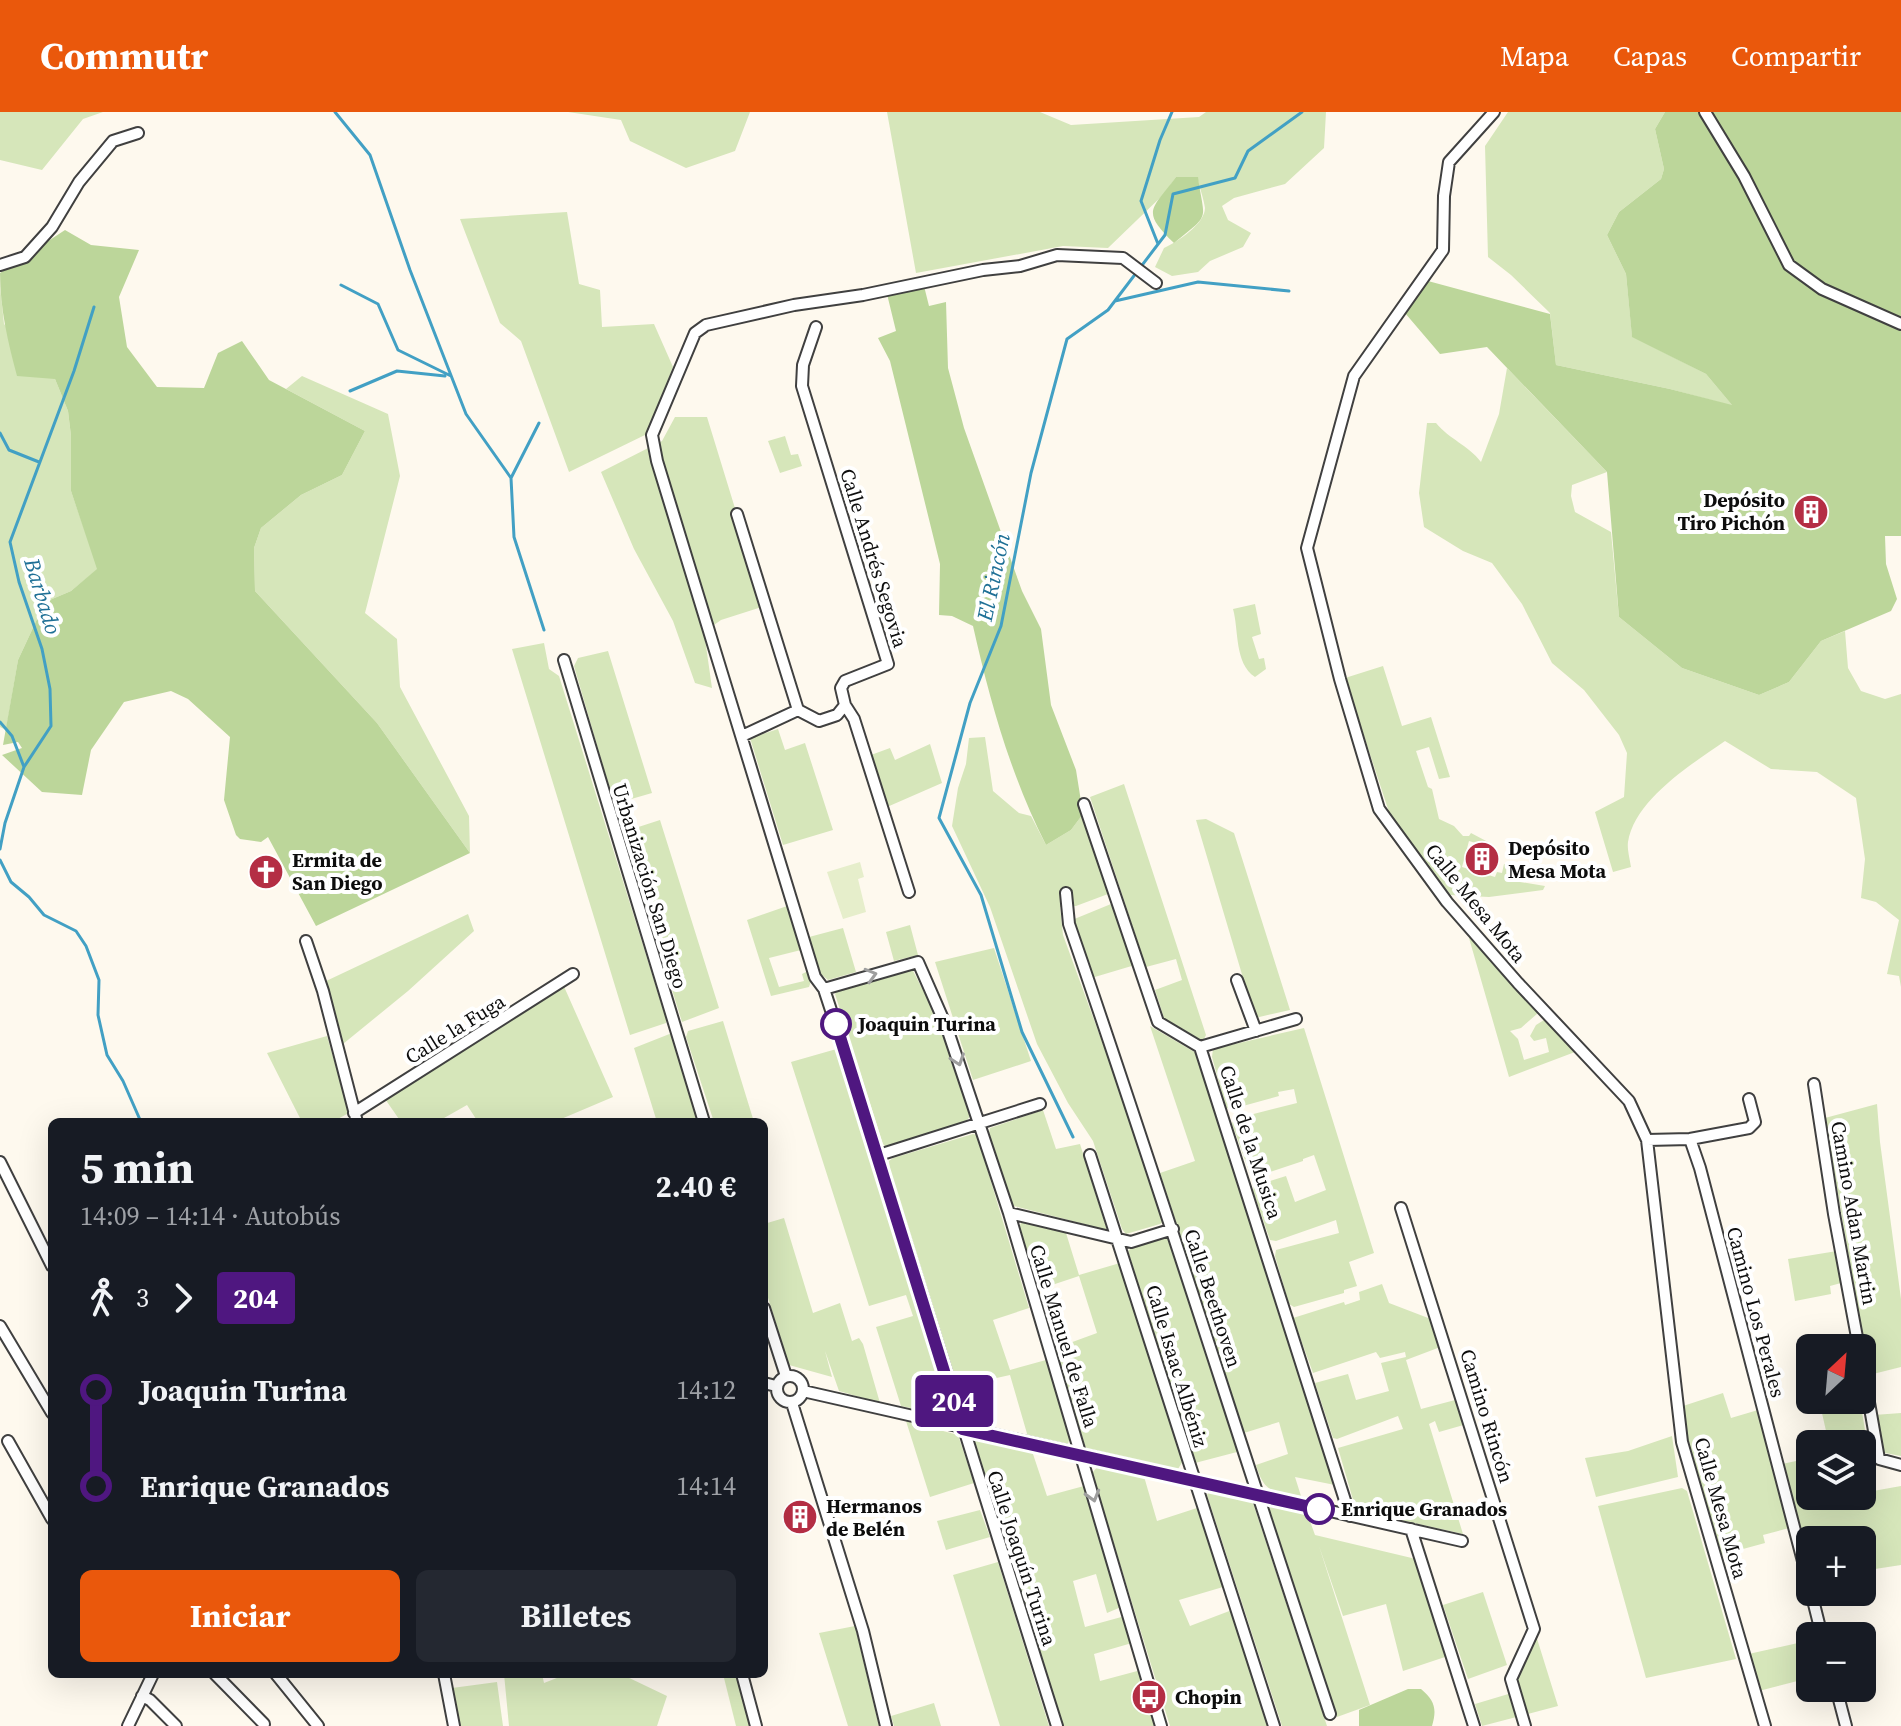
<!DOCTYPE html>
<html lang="es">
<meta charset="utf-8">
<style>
body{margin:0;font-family:"Source Serif 4",serif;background:#242831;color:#f1f3f6;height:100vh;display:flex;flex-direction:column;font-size:30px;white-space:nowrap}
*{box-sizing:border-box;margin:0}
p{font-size:26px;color:#9ea1a6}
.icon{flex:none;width:44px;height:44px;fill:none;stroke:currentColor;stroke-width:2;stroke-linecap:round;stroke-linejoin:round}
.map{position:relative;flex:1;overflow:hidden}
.panel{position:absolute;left:48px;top:1006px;width:720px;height:560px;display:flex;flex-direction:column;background:#171b24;border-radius:12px;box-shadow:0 8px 32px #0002}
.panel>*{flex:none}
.badge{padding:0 16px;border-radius:6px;font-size:28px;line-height:52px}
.needle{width:52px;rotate:26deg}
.controls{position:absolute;left:1796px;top:1222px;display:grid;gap:16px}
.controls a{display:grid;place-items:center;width:80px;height:80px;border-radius:12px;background:#171b24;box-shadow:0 8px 32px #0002;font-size:40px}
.map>.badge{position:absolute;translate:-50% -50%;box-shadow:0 0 0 4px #fff}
.legs{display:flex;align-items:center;gap:12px;height:88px;padding:0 32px;font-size:26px}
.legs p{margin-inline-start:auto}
.overview{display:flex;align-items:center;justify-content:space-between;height:136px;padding:0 32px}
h1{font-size:44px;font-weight:700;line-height:60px}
.primary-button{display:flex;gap:16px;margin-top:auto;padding:16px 32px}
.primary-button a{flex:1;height:92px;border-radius:12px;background:#ea580c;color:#fff;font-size:32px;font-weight:700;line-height:92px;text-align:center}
.primary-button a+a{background:#242831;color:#f1f3f6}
ul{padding:0 32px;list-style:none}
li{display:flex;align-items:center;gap:28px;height:96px;font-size:30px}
li i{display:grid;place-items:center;width:12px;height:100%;margin:0 10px;background:currentColor}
li i::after{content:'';width:20px;height:20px;margin:-10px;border:6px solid;border-radius:50%;background:#171b24}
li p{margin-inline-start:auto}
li:first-child i{background:linear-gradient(#0000 50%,currentColor 0)}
li:last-child i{background:linear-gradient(currentColor 50%,#0000 0)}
header{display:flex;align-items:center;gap:48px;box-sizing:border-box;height:112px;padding:0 40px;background:#ea580c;color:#fff}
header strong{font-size:38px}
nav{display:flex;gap:44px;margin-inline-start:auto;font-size:28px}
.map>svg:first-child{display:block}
.green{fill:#d6e6ba}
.forest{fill:#bcd69a}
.pitch{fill:#e6eecb}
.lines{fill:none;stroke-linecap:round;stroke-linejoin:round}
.stream{stroke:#42a0c4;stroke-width:3}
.minor-casing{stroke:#404040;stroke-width:14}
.minor{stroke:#fff;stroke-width:10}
.oneway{stroke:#9e9e9e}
.line-1-casing{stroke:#fff;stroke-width:18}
.line-1{stroke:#4f1780;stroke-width:12}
.stop-1-dot{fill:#fff;stroke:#4f1780;stroke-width:4}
.labels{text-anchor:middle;stroke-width:8;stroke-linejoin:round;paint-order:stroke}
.poi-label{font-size:20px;font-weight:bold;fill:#0d0d0d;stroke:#fff;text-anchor:start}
.street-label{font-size:20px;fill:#0d0d0d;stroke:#fff}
.stop-label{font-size:20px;font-weight:bold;fill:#0d0d0d;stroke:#fff;text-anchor:start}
.water-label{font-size:22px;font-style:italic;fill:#1f7096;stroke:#fff}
</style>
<header>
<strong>Commutr</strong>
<nav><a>Mapa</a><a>Capas</a><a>Compartir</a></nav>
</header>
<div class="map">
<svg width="1901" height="1614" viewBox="0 0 1901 1614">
<rect width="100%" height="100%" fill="#fef9ee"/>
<path class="green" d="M0,0H103L83,7L42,58L0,48Z
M568,0H750L735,39L686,56L630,29L621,8Z
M887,0H1040L1071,13L1199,5L1206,0H1326L1324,36L1285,72L1234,86L1222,94L1228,108L1251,121L1243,135L1210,149L1198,160L1172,164L1155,155L1164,136C1177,130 1205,112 1205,96C1204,88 1199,73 1197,65H1176L1165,81L1108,136L1063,134L916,161Z
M1508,0H1665L1655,17L1664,57L1661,67L1619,100L1607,123L1626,162L1632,224L1706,262L1733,294L1670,277L1556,253L1550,201L1511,163L1488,145L1485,34Z
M567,100L579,172L600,178L602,215L654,212L673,255L647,322L569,360L521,229L500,211L460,107Z
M0,174L4,212L55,267L68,299L71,324V379L98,457L71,479L45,490L18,548L6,618L0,615Z
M1507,256L1607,360L1572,373L1571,384L1575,400L1611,420L1619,505L1682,556L1759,583L1789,570L1821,529L1845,519L1848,556L1861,579L1885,587L1901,582V875L1899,864L1887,862L1899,808L1876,790L1861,786L1865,747L1856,686L1817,660L1771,657L1725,629C1692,652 1635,687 1628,730C1627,737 1630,748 1631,755L1613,760L1595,700L1624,685L1627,641L1619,623L1584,578L1552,551L1522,492L1492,451L1463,439L1424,415L1419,381L1427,311H1436C1450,328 1467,332 1481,350L1499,302Z
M302,264L388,302L400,364L365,501L397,527L400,575L469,704L470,741L377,611L255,479L254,436L261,416L301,383L342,363L365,319L286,277Z
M675,305H707L765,494L721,508L704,520L712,576L695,571L673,509L634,437L601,360L662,329Z
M785,324L791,343L798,342L802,354L780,361L768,329Z
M1255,492L1261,522L1252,525L1259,547L1264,546L1266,557L1255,565C1234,551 1239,518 1233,497Z
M544,531L549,557L559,564L666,907V911L630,923L512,537Z
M608,539L652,681L614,692L574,554L578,546Z
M1383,554L1402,614L1431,605L1450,665L1439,667L1429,635L1416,639L1428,675L1432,677L1439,707L1454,714L1463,724H1469L1471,721L1488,730L1486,734L1469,729L1462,755L1495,765L1497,760L1502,761L1504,752L1511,754L1508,768L1545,774L1543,778L1489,785L1450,783L1389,700L1345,566Z
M778,617L785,638L805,631L833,718L783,733L750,626Z
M985,625L993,679L1019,701L1031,704L1046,733L1071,718L1083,702L1108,782L1076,794L1060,795L1063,823L1135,1020L1163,1110L1160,1112L1126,1122L1122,1117L1093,1029L1068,991L1037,932L990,795L952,714L958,676L966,652L969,626Z
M930,632L942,671L887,695L871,643L890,636L895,648Z
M1124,672L1206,923L1203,929L1164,906L1155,878L1182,868L1176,847L1146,855L1090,685Z
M1206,707L1234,721L1290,898L1255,906L1196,708Z
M660,708L719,896L682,910L623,720Z
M1111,792L1135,853L1088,867L1072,808Z
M790,793L801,838L769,846L779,875L804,869L802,862L808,859L811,869L809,875L771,884L747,808Z
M468,802L474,819L408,879L343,932L324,870Z
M910,813L918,843L894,849L886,820Z
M843,816L856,860L828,868L821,862L809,825Z
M1472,824L1538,901L1521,916L1510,919L1518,927L1524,948L1549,940L1546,926L1534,929L1530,924L1536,913L1544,908L1575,940L1509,965L1469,826Z
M994,836L1031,949L973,968L935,850Z
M912,857L941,913L971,1003L963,1013L886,1035L883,1032L835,882L838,878Z
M562,870L613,985L554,1010H478L467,993L437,1010H401L383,984Z
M723,909L754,1010H714L686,925L688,919Z
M1150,914L1198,942L1335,1373L1295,1365L1301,1384C1273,1378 1265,1383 1256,1353L1288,1342L1279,1310L1244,1321L1160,1061L1195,1049Z
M1304,916L1374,1141L1349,1150L1357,1174L1344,1178V1181L1294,1195L1289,1192L1275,1144L1276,1138L1339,1121L1336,1108L1276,1129L1270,1128L1253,1079L1254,1074L1286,1064L1295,1090L1326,1078L1314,1043L1303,1047V1049L1258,1064L1250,1062L1232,1012L1234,1007L1297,991L1294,977L1278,980L1279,984L1232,997L1226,996L1212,945L1213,937Z
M672,921L699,1010H657L634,936Z
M327,924L348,997L347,1002L332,1010H302L267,941Z
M840,936L941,1267L951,1301L949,1304L901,1294L876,1215L913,1204L906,1183L869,1194L791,950Z
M1877,992L1880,1030L1901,1187V1255L1869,1263L1825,1006Z
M1043,998L1056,1037L1080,1032L1107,1118L1014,1094L1011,1090L989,1021L990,1016Z
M973,1022L977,1023L1029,1196L993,1208L1010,1258L1046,1248L1070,1325L1068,1332L1062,1334L1028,1325L1010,1263L956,1275L890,1058L889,1049L893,1046Z
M784,1106L813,1201L840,1191L852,1229L859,1226L863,1232L880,1291L839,1279L825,1239L832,1265L789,1253L764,1173V1112Z
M1026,1109L1066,1121L1079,1163L1120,1151L1183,1349L1178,1357L1087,1337L1085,1334L1056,1236L1097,1221L1079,1164L1037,1178L1018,1118L1021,1111Z
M1163,1123L1168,1124L1171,1131L1237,1340L1195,1351L1128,1139L1138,1130Z
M1837,1139L1841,1171L1830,1174L1831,1182L1795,1189L1788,1147Z
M1382,1172L1389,1191L1436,1209L1443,1234L1406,1248L1421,1297L1459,1287L1467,1312L1439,1320L1435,1309L1429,1312L1463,1422L1356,1398L1338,1336L1403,1317L1398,1304L1337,1327L1333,1326L1315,1271L1348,1262L1356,1288L1389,1279L1381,1251L1406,1245L1405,1240L1380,1246L1376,1240L1313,1261L1293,1206L1344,1190L1345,1193L1360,1188L1359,1180Z
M1723,1281L1731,1306L1758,1298L1789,1416L1763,1423L1765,1431L1721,1443L1686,1327L1683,1294Z
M1819,1288H1860L1870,1348L1862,1349V1332H1829Z
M1901,1301V1344L1880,1340L1874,1303Z
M906,1309L958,1323L974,1371L930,1385Z
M1672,1324L1678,1365L1596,1385L1585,1346L1628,1339Z
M980,1325L1032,1339L1047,1384L1084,1374L1121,1495L1107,1501L1096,1462L1073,1469L1085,1515L1125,1504L1132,1531L1094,1542L1100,1569L1141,1558L1157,1614H1060L973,1328Z
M1810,1346V1384H1862V1381L1901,1374V1453L1862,1459V1428H1810V1462L1782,1352Z
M1100,1352L1143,1361L1157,1409L1197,1396L1223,1475L1179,1488L1190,1514L1232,1498L1268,1614H1170L1095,1371L1092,1361Z
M1682,1376L1687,1379L1736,1547L1646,1566L1598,1394Z
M1209,1379L1252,1388L1327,1614H1282L1207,1383Z
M1271,1392L1306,1398L1315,1423L1416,1447L1451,1543L1403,1559L1386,1492L1343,1504L1319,1434L1370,1593L1337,1605L1269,1400Z
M980,1398L990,1425L946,1438L937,1409Z
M998,1450L1049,1614H1000L953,1463Z
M1483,1480L1507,1553L1468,1567L1443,1493Z
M855,1514L879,1614H848L819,1521Z
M1534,1517L1558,1594L1482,1614L1475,1592L1515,1580L1511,1567Z
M1798,1531L1809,1566L1755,1580L1744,1543Z
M504,1562H542L544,1571L567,1562H614L623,1563L667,1584L657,1614H509Z
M723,1562H740L753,1614H736Z
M497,1570L503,1614H458L452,1576Z
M934,1591L941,1614H894L891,1604Z"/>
<path class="forest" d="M1665,0H1901V424H1885L1886,452L1897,487L1891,499L1821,529L1789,570L1759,583L1682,556L1619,505L1607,360L1487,235L1440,242L1405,201L1428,169L1550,202L1556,253L1670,277L1732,293L1706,262L1632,225L1626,162L1607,123L1619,100L1661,67L1664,57L1655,17Z
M1176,65H1198C1204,110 1212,100 1174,131C1140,98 1152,98 1176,65Z
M65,118L91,133L139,138L119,185L127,235L157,275L204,276L218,241L242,229L269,268L365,319L342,363L301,383L261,416L254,436L255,479L377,611L470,741L316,814L268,725L261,730L240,727L236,723L224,688L230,625L188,587L171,579L124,590L91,638L82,683L42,680L2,643L22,636L18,630L3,633L18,548L45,490L71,479L97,457L71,379V324L68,299L55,267L17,264C8,230 0,197 0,161Z
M923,170L929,194L946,190L948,256L964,316L1022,479L1041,517L1051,593L1076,658L1083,702L1071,718L1046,733C1011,664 990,590 973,514L952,504L939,503L940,452L890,249L878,226L896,219L886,178Z
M1408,1577H1421C1435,1589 1437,1597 1432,1614H1359V1598Z"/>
<path class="pitch" d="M860,750L864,765L858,767L866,800L843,807L827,760Z"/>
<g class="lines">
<path class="stream" d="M335,0L370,43L410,158L466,302L511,366L514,425L544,518
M1158,132L1141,89L1160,28L1172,0
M341,173L378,192L398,238L451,264
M1115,189L1198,170L1289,179
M350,279L397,259L445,264
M0,321L9,338L39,350
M511,366L539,311
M0,610L12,624L24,655
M0,737L5,711L24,655L51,614L50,577L42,537L19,470L10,430L74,259L94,195
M0,748L11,770L29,785L44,803L76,819L86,834L99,868L98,903L107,943L123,969L141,1010
M1073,1025L1022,920L981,783L939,706L970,591L1001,514L1031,361L1067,227L1108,198L1165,123L1173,82L1235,66L1248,39L1302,0"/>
<defs>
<path id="minor" d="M1494,0L1449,50L1444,84L1443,138L1354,264L1307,436L1340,567L1379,697L1447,790L1518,871L1629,989L1647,1028L1682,1330L1765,1614
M1705,0L1744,64L1789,153L1822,177L1901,212
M0,153L25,145L52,115L79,70L113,29L138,21
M737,402L798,598
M564,548L704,1010
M845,593L854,607L909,780
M742,624L798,598L819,609L837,603L845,593L841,576L845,569L888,552L802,274L803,253L816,215
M1084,692L1158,910L1200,935L1350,1404
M1066,781L1069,812C1160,1074 1242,1339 1330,1602
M306,829L323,879L357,1010
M1237,868L1256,919
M824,877L918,850L947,916L1009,1101L1161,1614
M1200,935L1296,907
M1814,972L1834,1102L1859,1236
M354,1001L573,862
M1690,1027L1700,1056L1810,1476
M1647,1028L1690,1027L1749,1016L1755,1010L1749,987
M879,1043L1040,992
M1090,1043L1274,1614
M0,1050L52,1154
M1401,1096L1534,1517L1511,1567L1525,1614
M1009,1101L1131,1130L1173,1117
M764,1196L786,1264
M0,1214L52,1301
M1862,1251L1879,1347L1901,1353
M777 1277a13 13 0 1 1 26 0a13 13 0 1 1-26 0Z
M764,1271L776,1274
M803,1279L1462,1429
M792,1291L863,1519L886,1614
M8,1329L52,1407
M1411,1417L1474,1614
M1811,1480L1822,1524
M215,1562L264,1612
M276,1562L318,1614
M444,1562L454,1614
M742,1562L756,1614
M1836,1576L1846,1614
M142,1584L150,1588L176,1614
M128,1614L153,1562
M1057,1614C979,1368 905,1122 824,877L815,865L690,457L657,349L652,323L695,221L706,213L794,193L863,183L983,158L1020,154L1057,143L1123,146L1156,171"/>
</defs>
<use href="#minor" class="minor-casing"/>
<use href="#minor" class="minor"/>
</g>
<defs><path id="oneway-chevron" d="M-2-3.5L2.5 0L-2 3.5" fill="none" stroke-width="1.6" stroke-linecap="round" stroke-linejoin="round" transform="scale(2)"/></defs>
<g class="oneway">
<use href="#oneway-chevron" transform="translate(871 863) rotate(-16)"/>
<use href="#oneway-chevron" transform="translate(958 948) rotate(71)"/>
<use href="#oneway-chevron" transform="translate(1093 1384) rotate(74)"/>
</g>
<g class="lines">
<defs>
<path id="line-1" d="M836,912L962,1317L1319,1397"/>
</defs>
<use href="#line-1" class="line-1-casing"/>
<use href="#line-1" class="line-1"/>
</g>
<defs>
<symbol id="building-disc" viewBox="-11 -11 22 22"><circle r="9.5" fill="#b42e44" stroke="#fff"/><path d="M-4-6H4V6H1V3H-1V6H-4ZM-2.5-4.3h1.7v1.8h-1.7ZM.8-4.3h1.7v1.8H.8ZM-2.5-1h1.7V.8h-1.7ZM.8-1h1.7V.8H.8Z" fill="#fff"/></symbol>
<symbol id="church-disc" viewBox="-11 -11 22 22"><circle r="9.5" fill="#b42e44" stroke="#fff"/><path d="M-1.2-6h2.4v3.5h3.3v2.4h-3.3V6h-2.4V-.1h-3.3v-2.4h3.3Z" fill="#fff"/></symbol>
<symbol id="bus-disc" viewBox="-11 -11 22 22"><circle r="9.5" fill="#b42e44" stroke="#fff"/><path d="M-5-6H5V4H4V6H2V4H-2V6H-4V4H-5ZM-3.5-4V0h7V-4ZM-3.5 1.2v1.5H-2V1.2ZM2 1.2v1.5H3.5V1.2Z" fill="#fff"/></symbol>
</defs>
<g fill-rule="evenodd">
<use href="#building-disc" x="1791" y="380" width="40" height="40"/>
<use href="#building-disc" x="1462" y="727" width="40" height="40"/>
<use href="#church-disc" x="246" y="740" width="40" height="40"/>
<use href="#building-disc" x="780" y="1385" width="40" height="40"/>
<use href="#bus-disc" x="1129" y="1565" width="40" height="40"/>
</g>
<g class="stop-1-dot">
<circle cx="836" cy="912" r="14"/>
<circle cx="1319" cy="1397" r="14"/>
</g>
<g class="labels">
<g class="poi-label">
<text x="1785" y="395" text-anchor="end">Depósito<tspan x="1785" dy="23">Tiro Pichón</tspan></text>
<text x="1508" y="743">Depósito<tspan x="1508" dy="23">Mesa Mota</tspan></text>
<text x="292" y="755">Ermita de<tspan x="292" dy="23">San Diego</tspan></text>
<text x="826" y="1401">Hermanos<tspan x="826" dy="23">de Belén</tspan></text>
<text x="1175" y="1592">Chopin</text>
</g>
<g class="street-label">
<text transform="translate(874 446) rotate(73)" y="7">Calle Andrés Segovia</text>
<text transform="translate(650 774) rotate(73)" y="7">Urbanización San Diego</text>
<text transform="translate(1476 791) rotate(51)" y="7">Calle Mesa Mota</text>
<text transform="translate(455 917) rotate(-32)" y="7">Calle la Fuga</text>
<text transform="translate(1251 1030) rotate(72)" y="7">Calle de la Musica</text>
<text transform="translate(1854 1101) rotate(80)" y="7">Camino Adan Martin</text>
<text transform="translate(1213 1186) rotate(72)" y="7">Calle Beethoven</text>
<text transform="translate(1756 1200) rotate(75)" y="7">Camino Los Perales</text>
<text transform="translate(1064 1224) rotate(73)" y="7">Calle Manuel de Falla</text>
<text transform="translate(1177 1254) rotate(73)" y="7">Calle Isaac Albéniz</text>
<text transform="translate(1487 1304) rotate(73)" y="7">Camino Rincón</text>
<text transform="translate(1721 1396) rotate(74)" y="7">Calle Mesa Mota</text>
<text transform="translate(1022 1446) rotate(72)" y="7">Calle Joaquín Turina</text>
</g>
<g class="stop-label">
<text x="858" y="919">Joaquin Turina</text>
<text x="1341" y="1404">Enrique Granados</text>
</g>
<g class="water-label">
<text transform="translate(993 465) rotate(-78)" y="8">El Rincón</text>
<text transform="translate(43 484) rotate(73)" y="8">Barbado</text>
</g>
</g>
</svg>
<div class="controls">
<a><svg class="needle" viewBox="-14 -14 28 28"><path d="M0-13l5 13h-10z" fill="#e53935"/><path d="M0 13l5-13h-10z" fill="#9ea1a6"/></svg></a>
<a><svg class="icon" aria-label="layers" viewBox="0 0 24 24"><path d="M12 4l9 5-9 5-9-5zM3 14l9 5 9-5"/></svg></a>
<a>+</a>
<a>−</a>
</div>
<b class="badge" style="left:954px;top:1289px;background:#4f1780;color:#fff">204</b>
<section class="panel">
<div class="overview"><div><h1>5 min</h1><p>14:09 – 14:14 · Autobús</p></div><b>2.40 €</b></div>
<div class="legs"><svg class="icon" aria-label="walk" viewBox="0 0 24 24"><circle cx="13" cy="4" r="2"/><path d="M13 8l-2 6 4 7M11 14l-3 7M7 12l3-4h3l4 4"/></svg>3<svg class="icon" aria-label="forward" viewBox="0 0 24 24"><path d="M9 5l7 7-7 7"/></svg><b class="badge" style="background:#4f1780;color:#fff">204</b></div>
<ul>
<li><i style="color:#4f1780"></i><b>Joaquin Turina</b><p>14:12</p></li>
<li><i style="color:#4f1780"></i><b>Enrique Granados</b><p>14:14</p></li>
</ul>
<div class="primary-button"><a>Iniciar</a><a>Billetes</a></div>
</section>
</div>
